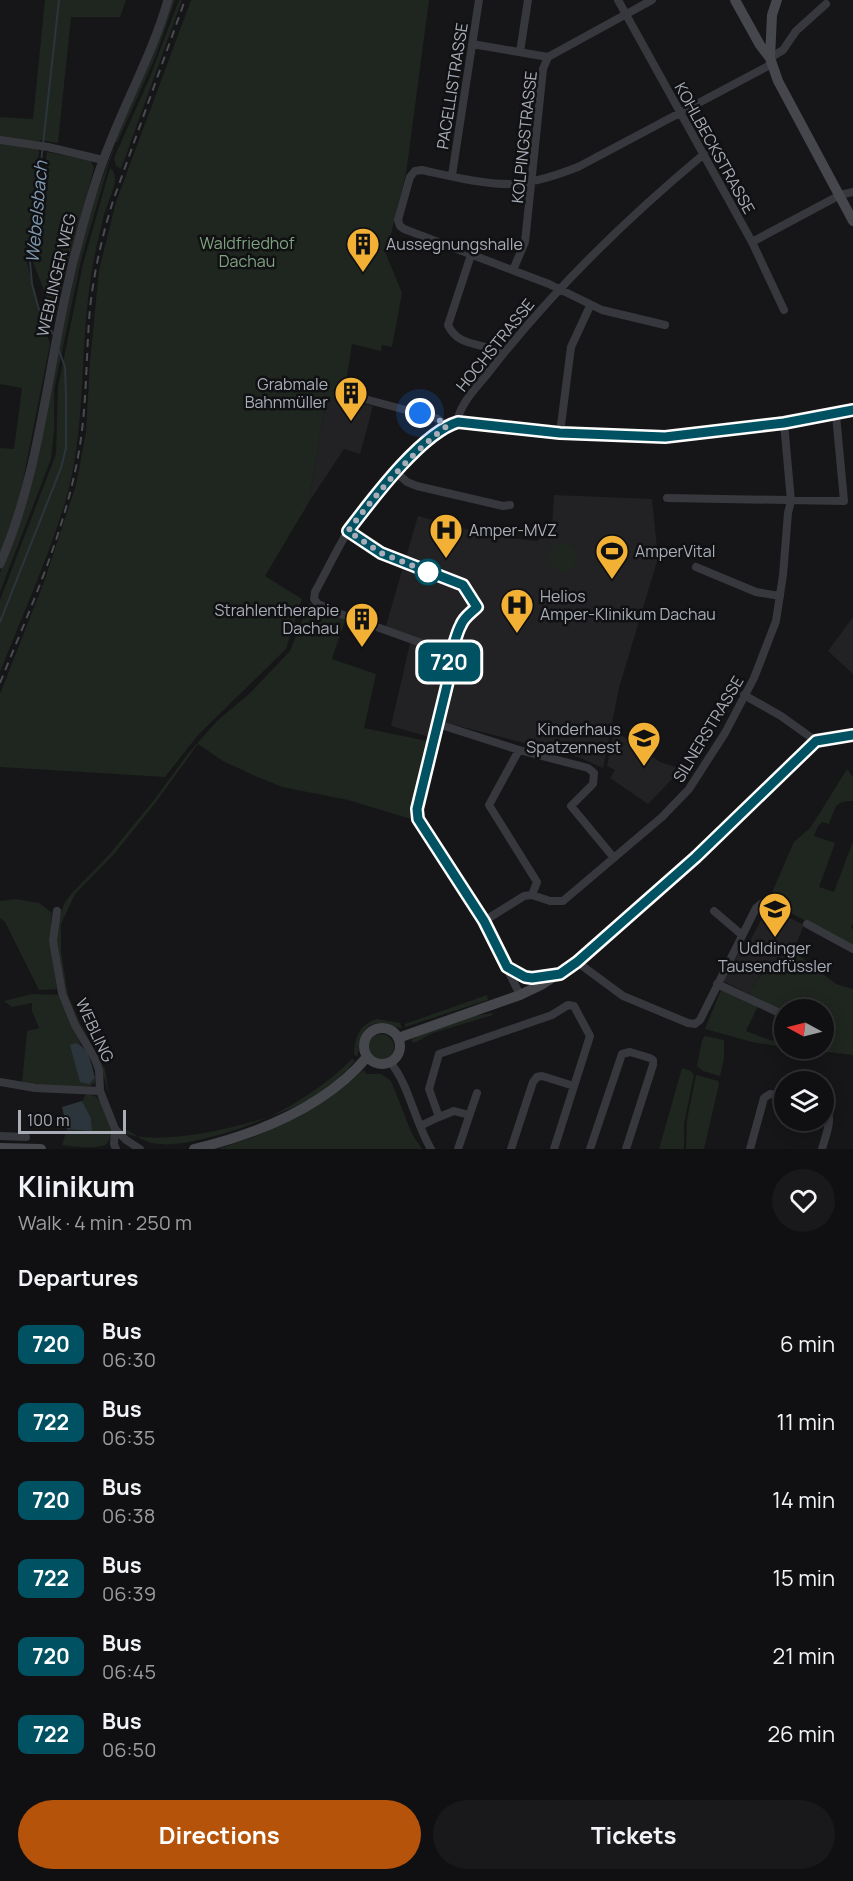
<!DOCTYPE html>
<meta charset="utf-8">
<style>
body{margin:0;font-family:Manrope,sans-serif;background:#19191b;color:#f1f3f6;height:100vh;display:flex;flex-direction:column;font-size:22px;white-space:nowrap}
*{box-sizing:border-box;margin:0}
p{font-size:20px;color:#9c9d9f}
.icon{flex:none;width:33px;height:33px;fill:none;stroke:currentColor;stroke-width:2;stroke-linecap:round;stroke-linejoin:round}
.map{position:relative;height:1149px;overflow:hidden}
.sheet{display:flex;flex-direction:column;background:#101012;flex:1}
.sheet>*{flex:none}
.badge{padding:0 12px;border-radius:9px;font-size:21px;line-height:39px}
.needle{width:39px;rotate:277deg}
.buttons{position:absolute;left:774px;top:999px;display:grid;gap:12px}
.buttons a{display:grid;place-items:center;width:60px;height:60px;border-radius:50%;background:#101012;box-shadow:0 3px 15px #0003,0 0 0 2px #303032;font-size:30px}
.scale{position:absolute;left:18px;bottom:15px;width:108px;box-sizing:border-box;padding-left:6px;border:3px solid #a8adb8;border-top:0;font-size:16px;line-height:21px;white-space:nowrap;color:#a8adb8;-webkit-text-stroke:4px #111113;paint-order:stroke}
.you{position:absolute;width:30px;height:30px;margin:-15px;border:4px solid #fff;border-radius:50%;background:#1a73e8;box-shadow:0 0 0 9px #1a73e833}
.map>.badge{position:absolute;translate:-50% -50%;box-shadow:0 0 0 3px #fff}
h2{padding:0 18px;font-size:22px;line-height:54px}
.round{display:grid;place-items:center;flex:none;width:63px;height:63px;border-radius:32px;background:#19191b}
.head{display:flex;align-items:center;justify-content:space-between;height:102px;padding:0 18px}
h1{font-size:28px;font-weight:700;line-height:45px}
.primary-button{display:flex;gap:12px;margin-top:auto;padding:12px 18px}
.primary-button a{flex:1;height:69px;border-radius:36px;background:#b45309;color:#fff;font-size:24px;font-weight:700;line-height:69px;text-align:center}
.primary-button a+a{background:#19191b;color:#f1f3f6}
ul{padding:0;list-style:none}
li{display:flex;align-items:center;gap:18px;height:78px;padding:0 18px}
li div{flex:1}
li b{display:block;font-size:22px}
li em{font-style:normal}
li .badge{min-width:66px;font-weight:700;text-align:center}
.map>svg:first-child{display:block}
.built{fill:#222225}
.green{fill:#1e261f}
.water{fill:#2c353c}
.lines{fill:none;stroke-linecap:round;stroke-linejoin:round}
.stream{stroke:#2c353c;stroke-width:2}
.minor{stroke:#37383d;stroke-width:8}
.tertiary{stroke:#37383d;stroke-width:9}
.secondary{stroke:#45474d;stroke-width:10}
.rail{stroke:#4a4c52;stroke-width:2;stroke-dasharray:8 6;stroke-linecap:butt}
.line-casing{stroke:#fff;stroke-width:14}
.line{stroke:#005262;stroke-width:9}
.walk{stroke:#a8adb8;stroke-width:6;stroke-dasharray:0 10.8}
.stop-dot{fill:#fff;stroke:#005262;stroke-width:3}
.labels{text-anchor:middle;stroke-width:5;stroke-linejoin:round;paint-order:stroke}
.street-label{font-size:16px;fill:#a8adb8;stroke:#111113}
.park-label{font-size:16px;fill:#7fa381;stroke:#111113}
.poi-label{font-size:16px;fill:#a8adb8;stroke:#111113;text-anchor:start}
.water-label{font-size:18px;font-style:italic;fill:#7f9bb3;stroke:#111113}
</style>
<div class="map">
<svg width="853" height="1149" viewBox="0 0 853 1149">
<rect width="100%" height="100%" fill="#161618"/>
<path class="built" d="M326,397L373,406L360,454L344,449L309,502Z
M554,495L652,499L658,558L619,688L603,768L578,757L443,722L429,737L391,726L411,639L385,629L418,516L491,536L537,541L552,527Z
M853,617V674L828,651Z
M614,730L660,762L682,769L648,804L610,778L615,770L607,766Z
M768,907L804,925L788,963L778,964L763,970L749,994L723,981L739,952L743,954Z"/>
<path class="green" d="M45,0H126L120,17H71L58,143L40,140L37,147L39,152L27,262L37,306L50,344L18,506L0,555V448L14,449L22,388L0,384V117L33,119Z
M171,0H175L155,58L117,143L115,142Z
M179,0H182L121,169L116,166L114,158L150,77Z
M191,0H429L406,174L386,254L402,293L392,347L382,345L381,351L352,344L343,401L326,398L309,502L265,576L302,599L286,649L198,735L165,777L0,767V694L44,582L76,485L86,432L90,362L99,270L116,202Z
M113,149H114L109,163L81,260L54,390V431L51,459L0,592V573L16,533L88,217Z
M47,152L91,161L94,168L64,277L55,319L33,262Z
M110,168C114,171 115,175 115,180C114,191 107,204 104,215C99,235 94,256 91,277C79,353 87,432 64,506C46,563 22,617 0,672V600L56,454L58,387L83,264Z
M549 557a14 14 0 1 1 28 0a14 14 0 1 1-28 0Z
M309,603L345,620L332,659L376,674L364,728L427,741L429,747L413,804L411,819L348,800L282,787L253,775L223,761L198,744L156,802L115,853L75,894L61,924V951L68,995L79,1021L105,1069L109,1094L100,1064L80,1030L63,986L57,941L59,919L64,904L72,893L108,856L154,800L187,755L217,721L250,693L290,651Z
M847,769L853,777V801C833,801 836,808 829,824L822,822L817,828L814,836L835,843L819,887L834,892L853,841V923L851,928L853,929V945L777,906L770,897L794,842L811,827Z
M16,899L39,903L52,913L50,944L57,989L39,990L5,922L0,918V901Z
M793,951L836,984L853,989V1055L802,1049L824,1048V1010L784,1011L749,994C761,974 763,966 788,963Z
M721,990L758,1006L746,1031L784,1045V1047L752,1042L705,1029Z
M32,994L60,995L81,1045L76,1043L88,1084L95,1078V1083L91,1086H54L22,1083L27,1031L39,1028L32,1011V1003L12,1007L4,1001Z
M487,995L488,1000L405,1027V1024Z
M492,1013L493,1015L433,1033L414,1043L411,1040C435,1025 465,1017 492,1013Z
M377,1019L400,1023L402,1028C395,1028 390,1024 383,1023C359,1021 362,1044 357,1057L354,1054C355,1036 359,1025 377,1019Z
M368 1047a13 13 0 1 1 26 0a13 13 0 1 1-26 0Z
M705,1036L724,1040V1059L720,1076L703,1071L697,1066L702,1040Z
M352,1059L355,1061C344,1074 331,1085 317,1095C280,1121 161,1149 124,1133V1131L128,1130C136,1135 142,1141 152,1143C167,1146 183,1144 198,1140C256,1128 310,1101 352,1059Z
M682,1068L691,1071L694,1075L684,1124V1149H659Z
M364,1070L366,1074H381L391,1081L412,1134L422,1149H218L256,1136L299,1116Z
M696,1075L718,1081L719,1084L704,1149H686L687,1120Z
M87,1093C88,1094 95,1096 96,1097C106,1105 118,1136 105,1145C95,1149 74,1147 62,1145L67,1129L92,1130L91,1118L82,1101Z"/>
<path class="water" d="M76,1043C89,1048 92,1065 95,1078L89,1084L80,1082L70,1045Z
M82,1101L91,1118L92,1131L67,1129L62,1107Z"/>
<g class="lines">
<path class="stream" d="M53,334L39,310L32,284L30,262L59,0
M0,622L61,468L66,448V396L65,367L58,348"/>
<path class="minor" d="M618,0L752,242L784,310
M472,44L548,57
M520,52L528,0
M770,58L783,50L796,31L826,4
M0,140L48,147L103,160
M452,175L479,0
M752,242L840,195L853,192
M471,255L448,325C459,349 483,341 503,354
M513,270L525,242L543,69L548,57L652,0
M665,325L602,310L549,284L404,229L400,226L398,220L410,177L415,171L422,170C450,176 481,184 510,184C534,183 557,175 578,167L772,64
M346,394L436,418L447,426
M457,422C460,403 478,386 489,372C551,292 626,219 704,154
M560,433L571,347L590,306
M396,472L407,482L417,486L503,506L510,505
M667,498L844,501L836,415
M348,531L381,553L458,583L466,589L477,607C471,613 464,618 461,625C455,636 455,647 448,657
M696,567L756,592L780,596
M744,695L781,716L816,741
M438,724L519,750L588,768L594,773L593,784L571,806L614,858
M519,750L489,805L537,882L532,895
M532,895L550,901H563L662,817L689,789L725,733L754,678L776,621L783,575L788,513L791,501L784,423
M57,911L53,941L62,993L75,1025L95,1059L99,1070L100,1091L115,1129L114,1144L116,1149
M714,911L742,935
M484,921L524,896L532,895
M807,924L853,949
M577,962L623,996L688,1023L695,1024L700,1020L756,908L762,903
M717,984L782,1014
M520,995L484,921L418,819L417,809L450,673L448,657L438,649L338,613L318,604L314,599L315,592C326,572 336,551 348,531C367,501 424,432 457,422L560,433L665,437L784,423L853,410
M390,1062C409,1084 415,1123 431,1149
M0,1082L35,1088L100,1091
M439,1117L454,1111L469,1115
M420,1126L439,1117L429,1089L439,1054L552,1015L568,1005L574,1006L590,1036L554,1149
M115,1129L126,1140L140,1149
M0,1136L26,1137
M458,1149L477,1093
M511,1149L533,1082L537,1077L542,1076L574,1086
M590,1149L622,1054L630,1052L650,1058L653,1060V1065L626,1149
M750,1149L764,1098L770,1094L784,1096
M822,1149C825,1137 835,1116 824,1107"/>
<path class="tertiary" d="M0,564C44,463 48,352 77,247C86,212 96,176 110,143C129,95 154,49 168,0"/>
<path class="secondary" d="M735,0L760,45L770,58L778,81L853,221
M770,58L772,15L777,0
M507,967C529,980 530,977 554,974
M364 1046a18 18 0 1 1 36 0a18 18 0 1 1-36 0Z
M398,1038L520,995L541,985L577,962L696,857L816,741L853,735
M0,1148L41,1149
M194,1149C257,1134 325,1107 367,1057"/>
<path class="rail" d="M0,683C31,606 67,528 80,445C87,400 86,354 90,308C94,272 102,236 113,201L185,0"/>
</g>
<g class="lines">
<defs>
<path id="line" d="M853,410L784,423L665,437L560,433L458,422C421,433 371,501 348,531L381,553L463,585L477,607C471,613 464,617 461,625C455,636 455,647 448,657L450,673L417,809L418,819L484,921L507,967L525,977L532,978L560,974L577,962L696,857L816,741L853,735"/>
</defs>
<use href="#line" class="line-casing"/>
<use href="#line" class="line"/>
<path class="walk" d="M420,413L436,418L447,426C408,456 378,492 348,531L381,553L428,572"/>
</g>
<defs>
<symbol id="building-pin" viewBox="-11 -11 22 30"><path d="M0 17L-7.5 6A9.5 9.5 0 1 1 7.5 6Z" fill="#f2b134" stroke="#111113"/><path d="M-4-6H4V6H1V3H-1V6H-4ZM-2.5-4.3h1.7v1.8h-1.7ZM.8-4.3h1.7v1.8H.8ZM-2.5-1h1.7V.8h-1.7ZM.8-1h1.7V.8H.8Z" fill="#111"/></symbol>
<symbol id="hospital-pin" viewBox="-11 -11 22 30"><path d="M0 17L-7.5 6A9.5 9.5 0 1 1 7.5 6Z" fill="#f2b134" stroke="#111113"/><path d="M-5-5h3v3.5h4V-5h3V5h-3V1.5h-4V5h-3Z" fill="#111"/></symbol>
<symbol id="stadium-pin" viewBox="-11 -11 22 30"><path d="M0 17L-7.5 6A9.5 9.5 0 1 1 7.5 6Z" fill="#f2b134" stroke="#111113"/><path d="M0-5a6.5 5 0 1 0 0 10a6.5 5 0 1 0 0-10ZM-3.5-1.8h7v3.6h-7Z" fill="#111"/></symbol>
<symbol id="school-pin" viewBox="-11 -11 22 30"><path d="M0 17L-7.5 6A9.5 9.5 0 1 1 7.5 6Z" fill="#f2b134" stroke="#111113"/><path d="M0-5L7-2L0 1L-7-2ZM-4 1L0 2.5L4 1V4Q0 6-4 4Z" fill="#111"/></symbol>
</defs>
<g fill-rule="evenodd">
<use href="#building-pin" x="344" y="225" width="38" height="52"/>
<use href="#building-pin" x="332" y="374" width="38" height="52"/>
<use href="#hospital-pin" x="427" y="511" width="38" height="52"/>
<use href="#stadium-pin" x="593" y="532" width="38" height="52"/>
<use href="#hospital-pin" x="498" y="586" width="38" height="52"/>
<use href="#building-pin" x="343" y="600" width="38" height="52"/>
<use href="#school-pin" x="625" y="719" width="38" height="52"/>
<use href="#school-pin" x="756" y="890" width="38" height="52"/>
</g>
<circle class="stop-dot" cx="428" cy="572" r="12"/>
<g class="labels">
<g class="street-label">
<text transform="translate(452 86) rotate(-81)" y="6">PACELLISTRASSE</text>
<text transform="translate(524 137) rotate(-84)" y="6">KOLPINGSTRASSE</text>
<text transform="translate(715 148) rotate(61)" y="6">KOHLBECKSTRASSE</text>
<text transform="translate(56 275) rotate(-77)" y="6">WEBLINGER WEG</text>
<text transform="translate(495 345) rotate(-51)" y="6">HOCHSTRASSE</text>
<text transform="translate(708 729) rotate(-59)" y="6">SILNERSTRASSE</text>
<text transform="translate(95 1030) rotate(65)" y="6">WEBLING</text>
</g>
<g class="park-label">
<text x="247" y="249">Waldfriedhof<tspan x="247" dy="18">Dachau</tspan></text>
</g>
<g class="poi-label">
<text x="386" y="250">Aussegnungshalle</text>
<text x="328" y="390" text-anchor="end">Grabmale<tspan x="328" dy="18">Bahnmüller</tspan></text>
<text x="469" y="536">Amper-MVZ</text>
<text x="635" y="557">AmperVital</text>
<text x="540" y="602">Helios<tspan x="540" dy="18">Amper-Klinikum Dachau</tspan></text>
<text x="339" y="616" text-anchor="end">Strahlentherapie<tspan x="339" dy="18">Dachau</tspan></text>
<text x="621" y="735" text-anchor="end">Kinderhaus<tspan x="621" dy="18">Spatzennest</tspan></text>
<text x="775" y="954" text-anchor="middle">Udldinger<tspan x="775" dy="18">Tausendfüssler</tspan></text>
</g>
<g class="water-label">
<text transform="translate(37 212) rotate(-85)" y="6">Webelsbach</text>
</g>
</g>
</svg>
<div class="buttons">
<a><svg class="needle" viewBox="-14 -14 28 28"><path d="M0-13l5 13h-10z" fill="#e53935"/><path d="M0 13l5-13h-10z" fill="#9c9d9f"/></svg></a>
<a><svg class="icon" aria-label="layers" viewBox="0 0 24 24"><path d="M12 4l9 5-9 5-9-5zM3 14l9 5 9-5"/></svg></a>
</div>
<div class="scale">100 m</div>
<div class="you" style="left:420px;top:413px"></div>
<b class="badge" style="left:449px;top:662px;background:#005262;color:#fff">720</b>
</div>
<section class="sheet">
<div class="head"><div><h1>Klinikum</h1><p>Walk · 4 min · 250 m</p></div><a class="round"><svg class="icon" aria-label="heart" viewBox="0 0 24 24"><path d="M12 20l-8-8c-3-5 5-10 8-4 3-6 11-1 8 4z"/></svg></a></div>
<h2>Departures</h2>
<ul>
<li><span class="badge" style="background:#005262;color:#fff">720</span><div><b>Bus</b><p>06:30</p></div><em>6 min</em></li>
<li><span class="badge" style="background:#005262;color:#fff">722</span><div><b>Bus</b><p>06:35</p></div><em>11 min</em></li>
<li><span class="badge" style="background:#005262;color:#fff">720</span><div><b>Bus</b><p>06:38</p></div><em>14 min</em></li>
<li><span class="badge" style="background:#005262;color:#fff">722</span><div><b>Bus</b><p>06:39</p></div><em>15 min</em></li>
<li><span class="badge" style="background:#005262;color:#fff">720</span><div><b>Bus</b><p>06:45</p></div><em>21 min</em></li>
<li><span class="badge" style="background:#005262;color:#fff">722</span><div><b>Bus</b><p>06:50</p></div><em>26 min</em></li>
</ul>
<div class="primary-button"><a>Directions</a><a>Tickets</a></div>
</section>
